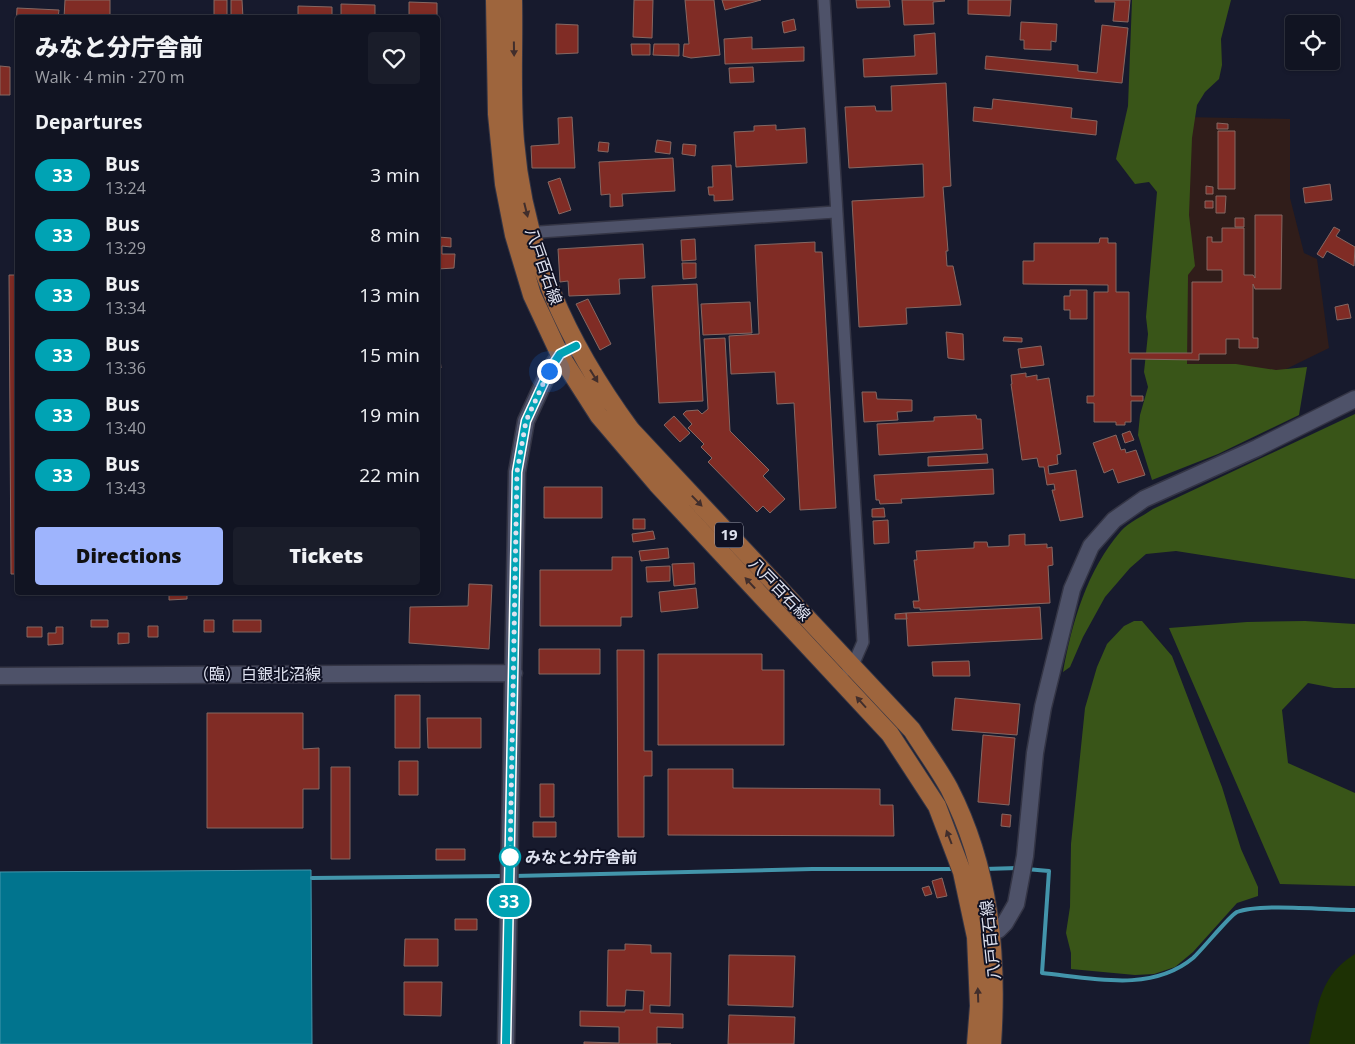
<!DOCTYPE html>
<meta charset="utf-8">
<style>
body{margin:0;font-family:"Open Sans","Noto Sans JP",sans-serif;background:#1a1d2a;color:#f1f3f6;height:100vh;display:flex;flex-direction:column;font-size:19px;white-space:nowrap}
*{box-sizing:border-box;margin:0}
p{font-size:16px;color:#9c9ea5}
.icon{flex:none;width:28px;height:28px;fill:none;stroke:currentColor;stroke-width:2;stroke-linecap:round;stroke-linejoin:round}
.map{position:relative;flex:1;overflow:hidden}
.side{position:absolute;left:15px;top:15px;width:425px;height:580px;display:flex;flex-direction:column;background:#111422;border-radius:5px;box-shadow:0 1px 4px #0004,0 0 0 1px #303340}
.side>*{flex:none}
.badge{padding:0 10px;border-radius:16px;font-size:18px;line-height:32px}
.tools{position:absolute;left:1285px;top:15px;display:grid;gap:10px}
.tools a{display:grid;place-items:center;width:55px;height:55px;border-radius:5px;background:#111422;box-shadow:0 1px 4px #0004,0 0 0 1px #303340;font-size:25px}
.you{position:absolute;width:25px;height:25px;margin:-12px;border:4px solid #fff;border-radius:50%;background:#1a73e8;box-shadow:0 0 0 8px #1a73e833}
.map>.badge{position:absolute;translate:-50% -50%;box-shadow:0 0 0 2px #fff}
h2{padding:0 20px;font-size:19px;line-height:45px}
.round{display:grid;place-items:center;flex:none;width:52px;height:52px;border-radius:5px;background:#1a1d2a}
.head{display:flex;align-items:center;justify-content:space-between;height:85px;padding:0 20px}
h1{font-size:24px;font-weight:800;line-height:38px}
.cta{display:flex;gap:10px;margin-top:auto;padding:10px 20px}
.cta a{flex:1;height:58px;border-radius:5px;background:#9eb4fd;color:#111;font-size:20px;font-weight:800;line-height:58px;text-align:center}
.cta a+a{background:#1a1d2a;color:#f1f3f6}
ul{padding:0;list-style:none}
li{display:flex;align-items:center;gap:15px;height:60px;padding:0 20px}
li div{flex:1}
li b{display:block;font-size:19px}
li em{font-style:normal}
li .badge{min-width:55px;font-weight:700;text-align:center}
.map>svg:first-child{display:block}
.medical{fill:#301d1a}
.green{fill:#1d3104}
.forest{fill:#395518}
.water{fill:#01748e;stroke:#4395ab}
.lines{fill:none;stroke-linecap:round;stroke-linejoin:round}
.stream{stroke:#4395ab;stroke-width:4}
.building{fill:#802c25;stroke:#856863}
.street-casing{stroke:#343545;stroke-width:14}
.secondary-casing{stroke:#343545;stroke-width:19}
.primary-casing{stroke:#343545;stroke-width:20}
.street{stroke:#4e5269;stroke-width:11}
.secondary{stroke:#4e5269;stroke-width:16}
.primary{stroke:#9e653d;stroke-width:18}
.oneway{fill:#412e2c}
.line-casing{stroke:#fff;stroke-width:11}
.line{stroke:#00a3b4;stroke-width:8}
.walk{stroke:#dee1ef;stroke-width:5;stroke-dasharray:0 9}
.stop-dot{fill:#fff;stroke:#00a3b4;stroke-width:2.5}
.labels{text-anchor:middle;stroke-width:4;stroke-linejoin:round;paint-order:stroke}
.shield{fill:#0f1123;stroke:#a0a3b2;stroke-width:1}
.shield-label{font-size:15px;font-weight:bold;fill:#dee1ef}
.street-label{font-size:16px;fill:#dee1ef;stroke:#0f1123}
.stop-label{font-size:16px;font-weight:bold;fill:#dee1ef;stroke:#0f1123;text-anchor:start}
</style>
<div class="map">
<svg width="1355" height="1044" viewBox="0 0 1355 1044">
<rect width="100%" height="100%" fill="#171a2d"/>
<path class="medical" d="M1184,117L1290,119V198L1304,253L1317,259L1329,348L1276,374H1178Z"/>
<path class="green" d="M1355,954V1044H1309C1318,1007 1319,976 1355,954Z"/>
<path class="forest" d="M1132,0H1231L1221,39L1222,65L1219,79L1205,92L1197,105L1192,138L1189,215L1195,266L1188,275L1187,364H1236L1276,370L1307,367L1299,415L1218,454L1152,480L1138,435L1140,415L1148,387L1144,372L1148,334L1146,317L1157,192L1149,182L1135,184L1116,159L1128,106Z
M1355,414V579L1176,551L1146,554L1130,568L1105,597L1083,637L1070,667L1063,672C1072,622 1087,570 1121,531C1129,522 1143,516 1153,509Z
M1134,621H1142L1172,656L1222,787L1241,849L1258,887V896L1237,903L1193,952L1175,967L1154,974L1135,975L1071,969V953L1066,933L1070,907L1071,844L1085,708L1097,667L1107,644L1124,626Z
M1305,621L1355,624V688H1334L1308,683L1282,710L1288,763L1355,793V886L1280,884L1169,628L1247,622Z"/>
<path class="water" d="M311,870L312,1044H0V872Z"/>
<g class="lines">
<path class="stream" d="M984,869L1019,868
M1026,869L1049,871L1042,973C1091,978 1151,993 1193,958C1202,950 1231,914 1237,912C1260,903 1328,910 1355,910
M514,876L812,869H957
M312,878L504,876"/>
</g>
<path class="building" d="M65,0H110V18H64Z
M214,0H227V18H214Z
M231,0H242L243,18H231Z
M634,0H653L652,38L633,37Z
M685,0H714L720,55L691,58L683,56L684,44H689Z
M722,0H761L725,10Z
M856,0H889L890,7L857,8Z
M902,0H944L945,1L933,2L934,24L904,25Z
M968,0H1011L1010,16L968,14Z
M1095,0H1130L1128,22L1113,21L1115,2H1095Z
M409,2L437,3V18H409Z
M341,4L375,5V18H341Z
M298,6L332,7V18H298Z
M17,8L59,10L58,18H18L16,28Z
M794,19L796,30L784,33L782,22Z
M1021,22L1057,24L1056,42L1051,41V50L1024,49V40H1020Z
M556,24L578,25V53L556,54Z
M1102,25L1128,28L1122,83L985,69L986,56L1078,65V71L1097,73Z
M935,33L937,74L864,77L863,59L915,56L914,35Z
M752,37V49L804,47V61L725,64L724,39Z
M631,44H650V55H632Z
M654,44H679V56L653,55Z
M0,66L10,67V95H0Z
M753,67L754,82L730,83L729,68Z
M946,83L951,186L943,187L948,251H946L947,266H953L961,305L906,308L907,324L859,327L852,201L924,197L923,164L849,168L845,107L875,106L876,111H892L891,86Z
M438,89L439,220H438Z
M993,99L1072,108L1071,118L1097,121L1096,135L973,121L974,107L992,109Z
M572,117L575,168H532L531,146L559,144L558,118Z
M1217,123L1228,124V129H1217Z
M776,125V130L805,128L807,163L736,167L734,132L754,131V126Z
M1218,131H1235V189H1218Z
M657,140L671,142L670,154L655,152Z
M599,142L609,143L608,152L598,151Z
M683,144L696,145L695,156L682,154Z
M673,158L675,191L622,194L623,206L610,207V194L601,195L599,162Z
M731,165L733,200L714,201V195H709L708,187H713L712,166Z
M560,178L571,210L559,214L548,182Z
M1330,184L1332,200L1305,203L1303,188Z
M1206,186L1213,187V194H1206Z
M1216,196H1226L1225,213H1216Z
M1205,201H1213V208H1205Z
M1255,215H1282L1281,289H1255L1253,284V338H1258V348H1239V339H1226V354H1199V360L1131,359V396H1143V401H1131V422H1125V425H1116V422H1094V403H1087V396H1094V292H1108V285L1023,284V261H1034V243H1099L1100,238H1108V243H1116V292H1129V353H1192V282H1222V270H1207V237H1212V242H1222V228H1244V275H1253L1255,278Z
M1235,218H1244V227H1235Z
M1334,227L1340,230L1336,236L1355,247L1354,266L1327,251L1323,258L1317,254Z
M438,237L451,238V247L442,246V254H455L454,268L438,269Z
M695,239L696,260L682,261L681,240Z
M815,242V252H822L836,508L800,510L794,403L777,404L775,372L731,374L729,336L759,334L755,245Z
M643,244L645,278L619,279L620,294L569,296L568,281L560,282L558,249Z
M682,263H696V278L683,279Z
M17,266H18V574H11L9,275H17Z
M697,284L703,401L659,403L652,286Z
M1070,290H1087V319H1070V310H1064V296H1070Z
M588,299L611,344L600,350L576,304Z
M750,302L752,333L703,335L701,304Z
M1348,304L1351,318L1337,320L1335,307Z
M946,332L963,334L964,360L948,358Z
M1004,337L1022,338V342L1003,341Z
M725,338L730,431L769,470L763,476L785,499L770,513L763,506L757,512L708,462L712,458L701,447L704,444L688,428L692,424L683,414L686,411L698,410L702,414L708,409L704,339Z
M438,340L441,368L438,369Z
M1041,346L1044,365L1021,368L1018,349Z
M1026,373V377L1037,375V380L1049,378L1061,454L1057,455L1058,464L1048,466L1049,474L1076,470L1083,517L1060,521L1052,490H1055L1054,484L1047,485L1044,467H1039L1037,458L1022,460L1011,384H1012L1011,375Z
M862,392H876L877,399L912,400V411L897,412L898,420L864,422Z
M976,415L977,419H981L983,449L879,455L877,424L934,421V417Z
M674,416L690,433L680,442L664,425Z
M1130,431L1134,440L1125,443L1122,434Z
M1116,435L1121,450L1125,449L1126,453L1136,450L1145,475L1118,483L1113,469L1104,473L1093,443Z
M987,454L988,463L928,466V457Z
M993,469L994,494L901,499L902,503L880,504L879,500H876L874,475Z
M544,487H602V518H544Z
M884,508L885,517H872V509Z
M633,519H645V529H633Z
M888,520L889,543L874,544L873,521Z
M653,531L655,539L633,542L632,534Z
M1025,534V545L1047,544V548L1052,547L1053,565L1048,566L1050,603L920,610V608H914L913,601H919L914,560H917L916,551L974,548V542H987L988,547L1009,546V535Z
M668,548L669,558L641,561L639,551Z
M612,557H632V617H621V626H540V570H612Z
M694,563L695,584L674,586L672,564Z
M670,566V581L647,582L646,567Z
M469,584L492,585L489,649L409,643L410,607L468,606Z
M696,588L698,608L661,612L659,592Z
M169,592H187V599L169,600Z
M1040,607L1042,639L908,646L906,613Z
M906,613L907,619H895V614Z
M91,620H108V627H91Z
M204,620H214V632H204Z
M233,620H261V632H233Z
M148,626H158V637H148Z
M27,627H42V637H27Z
M56,627H63V644L48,645V633H56Z
M118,633H129V643L118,644Z
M539,649H600V674H539Z
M617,650H644V751H652V776H644V837H618Z
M658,654H762V670H784V745H658Z
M969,661L970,676H933L932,662Z
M395,695H420V748H395Z
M955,698L1020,704L1017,735L952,730Z
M207,713H303V749L319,748V789H303V828H207Z
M427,718H481V748H428Z
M983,735L1015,738L1009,805L978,802Z
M399,761H418V795H399Z
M331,767H350V859H331Z
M668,769H733V788L880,789V805H893L894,836L668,835Z
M540,784H554V817H540Z
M1002,814L1011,815L1010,827L1001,826Z
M533,822H556V837H533Z
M436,849H465V860H436Z
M942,878L947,896L937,898L932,881Z
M929,886L932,894L925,896L922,888Z
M455,919H477V930H455Z
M405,939H438V966H404Z
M625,944L651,945V953H671L670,1006L650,1005V1013L683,1014V1028L657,1027V1044H671H584V1042L619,1043V1027L580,1026V1011L625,1012V1010H643L644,991L626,990L625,1006H607L608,950H625Z
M729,955L795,956L793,1007L728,1005Z
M404,982H442L441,1016L404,1015Z
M729,1015L795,1017L794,1044H728Z"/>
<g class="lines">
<defs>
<path id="street" d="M824,0L863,642L853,665L848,670
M525,233L835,212"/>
<path id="secondary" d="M0,676L514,673
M978,937L998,930L1005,923L1016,904L1025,856L1035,753L1043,707L1072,589L1091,546L1114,520L1144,499L1257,448L1355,399
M506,1044L517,472L526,421L549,371L560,355L575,346"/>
<path id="primary" d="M495,0L497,114L504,184L514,235L532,295L560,355L599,416L657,484L890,734L937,806L962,872L976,937L979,1006L976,1044
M513,0C514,47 511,95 515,141C524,250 567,343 631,430L912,730C924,749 938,768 949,788C990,868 998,955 992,1044"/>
</defs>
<use href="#street" class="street-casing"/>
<use href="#secondary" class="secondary-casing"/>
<use href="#primary" class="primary-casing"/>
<use href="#street" class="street"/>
<use href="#secondary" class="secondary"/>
<use href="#primary" class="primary"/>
</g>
<defs><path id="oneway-solid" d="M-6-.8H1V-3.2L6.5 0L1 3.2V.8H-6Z" transform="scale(1.25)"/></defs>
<g class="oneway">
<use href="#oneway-solid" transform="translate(514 49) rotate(89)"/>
<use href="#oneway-solid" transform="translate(526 210) rotate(76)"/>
<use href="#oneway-solid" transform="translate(594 376) rotate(58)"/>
<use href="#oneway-solid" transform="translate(697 501) rotate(46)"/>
<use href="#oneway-solid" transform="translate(750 583) rotate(-133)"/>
<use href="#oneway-solid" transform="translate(861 702) rotate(-132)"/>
<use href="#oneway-solid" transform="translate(949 837) rotate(-111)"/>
<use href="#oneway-solid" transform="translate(978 995) rotate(-92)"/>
</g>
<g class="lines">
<defs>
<path id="line" d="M506,1044L517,472L526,421L549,371L560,354L576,346"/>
</defs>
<use href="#line" class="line-casing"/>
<use href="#line" class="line"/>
<path class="walk" d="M510,857L517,472L526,421L549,371"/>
</g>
<circle class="stop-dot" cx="510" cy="857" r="10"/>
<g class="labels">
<rect class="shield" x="715" y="522.5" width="28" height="25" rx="4"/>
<g class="shield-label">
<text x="729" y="540">19</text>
</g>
<g class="street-label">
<text transform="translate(544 266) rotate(71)" y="6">八戸百石線</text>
<text transform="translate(780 589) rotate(46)" y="6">八戸百石線</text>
<text x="257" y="680">（臨）白銀北沼線</text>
<text transform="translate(990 940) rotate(-96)" y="6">八戸百石線</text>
</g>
<g class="stop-label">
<text x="525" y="863">みなと分庁舎前</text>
</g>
</g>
</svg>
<div class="tools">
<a><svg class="icon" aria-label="locate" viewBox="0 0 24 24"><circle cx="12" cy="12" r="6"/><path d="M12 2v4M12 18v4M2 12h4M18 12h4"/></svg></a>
</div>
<div class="you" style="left:549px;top:371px"></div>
<b class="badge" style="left:509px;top:901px;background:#00a3b4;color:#fff">33</b>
<section class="side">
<div class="head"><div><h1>みなと分庁舎前</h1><p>Walk · 4 min · 270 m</p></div><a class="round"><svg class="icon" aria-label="heart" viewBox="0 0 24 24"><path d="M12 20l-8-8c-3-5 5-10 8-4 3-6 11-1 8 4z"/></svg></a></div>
<h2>Departures</h2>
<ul>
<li><span class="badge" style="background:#00a3b4;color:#fff">33</span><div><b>Bus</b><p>13:24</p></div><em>3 min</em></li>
<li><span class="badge" style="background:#00a3b4;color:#fff">33</span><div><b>Bus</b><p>13:29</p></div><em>8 min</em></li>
<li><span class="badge" style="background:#00a3b4;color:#fff">33</span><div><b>Bus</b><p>13:34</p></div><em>13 min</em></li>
<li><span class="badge" style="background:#00a3b4;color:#fff">33</span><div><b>Bus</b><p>13:36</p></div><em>15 min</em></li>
<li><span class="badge" style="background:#00a3b4;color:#fff">33</span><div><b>Bus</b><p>13:40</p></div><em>19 min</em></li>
<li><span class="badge" style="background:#00a3b4;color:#fff">33</span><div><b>Bus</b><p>13:43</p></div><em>22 min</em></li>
</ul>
<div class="cta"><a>Directions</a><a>Tickets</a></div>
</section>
</div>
